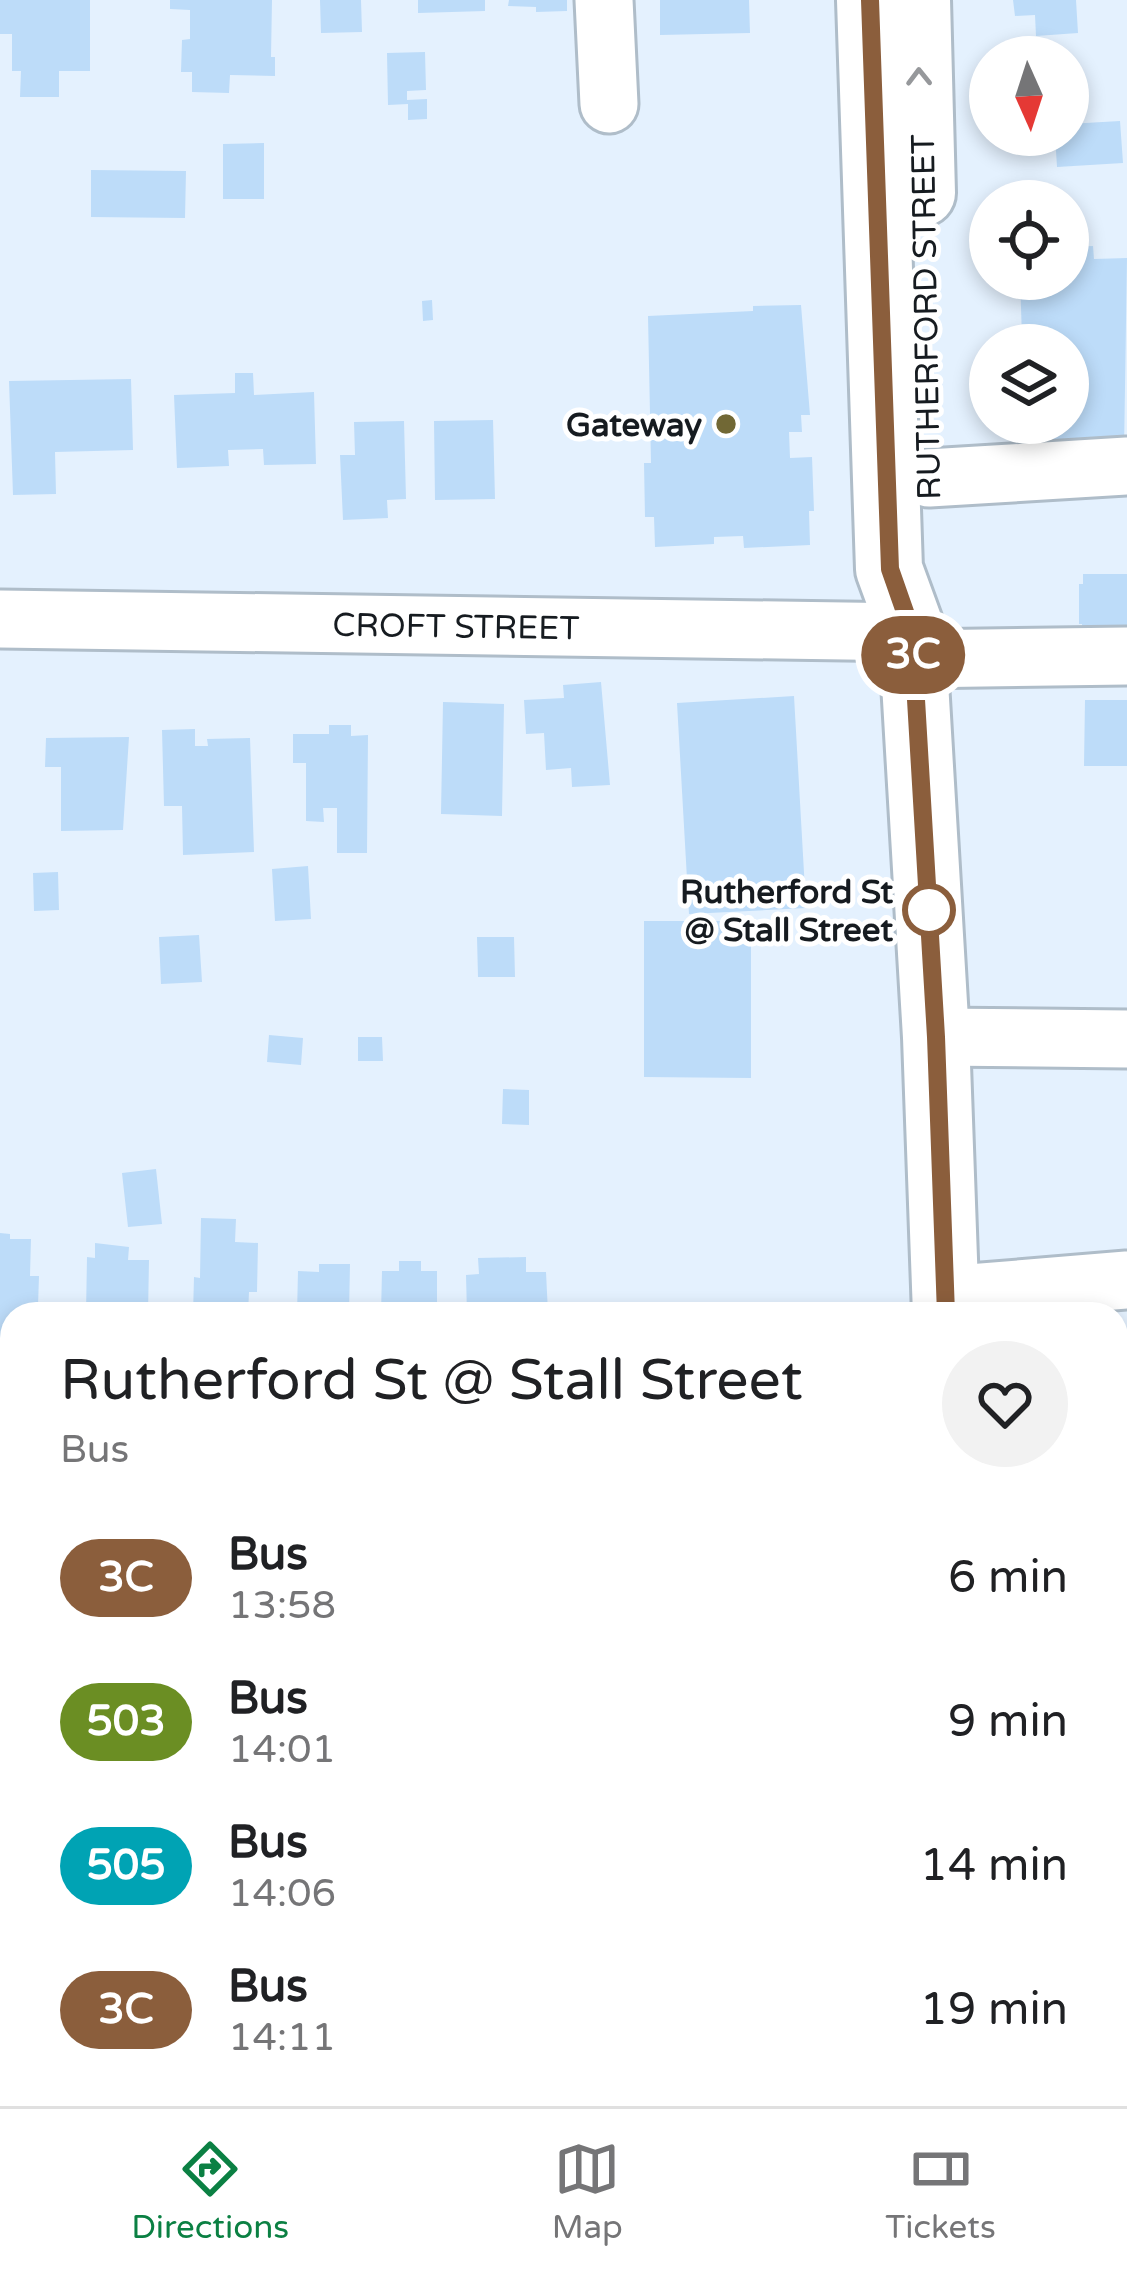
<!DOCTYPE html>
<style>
body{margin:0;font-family:"Varela Round",sans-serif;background:#f2f2f2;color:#202124;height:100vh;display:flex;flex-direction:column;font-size:45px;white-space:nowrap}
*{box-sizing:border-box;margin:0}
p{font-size:39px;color:#757577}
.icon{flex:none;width:66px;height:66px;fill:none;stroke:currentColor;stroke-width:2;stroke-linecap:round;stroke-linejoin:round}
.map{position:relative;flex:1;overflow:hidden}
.sheet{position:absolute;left:0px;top:1302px;width:1128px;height:804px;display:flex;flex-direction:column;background:#fff;border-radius:36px 36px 0 0;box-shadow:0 6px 18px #0003}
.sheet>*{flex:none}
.badge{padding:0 24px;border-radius:39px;font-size:42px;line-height:78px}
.needle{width:78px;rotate:177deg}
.controls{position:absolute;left:969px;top:36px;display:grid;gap:24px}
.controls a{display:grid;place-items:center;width:120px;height:120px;border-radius:50%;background:#fff;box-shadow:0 6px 18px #0003;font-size:60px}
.map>.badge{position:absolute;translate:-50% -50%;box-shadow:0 0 0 6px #fff}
.round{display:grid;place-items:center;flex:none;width:126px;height:126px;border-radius:63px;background:#f2f2f2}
.headline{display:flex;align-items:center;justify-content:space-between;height:204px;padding:0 60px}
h1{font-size:57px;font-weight:600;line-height:90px}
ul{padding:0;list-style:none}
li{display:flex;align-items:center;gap:36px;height:144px;padding:0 60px}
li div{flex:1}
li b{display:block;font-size:45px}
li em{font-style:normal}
li .badge{min-width:132px;font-weight:700;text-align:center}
.tabs{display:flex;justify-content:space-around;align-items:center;height:168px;border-top:3px solid #e0e0e0;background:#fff;font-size:33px;color:#757577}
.tabs a{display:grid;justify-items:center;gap:6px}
.tabs .on{color:#0b8043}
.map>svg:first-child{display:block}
.building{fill:#bddcf9}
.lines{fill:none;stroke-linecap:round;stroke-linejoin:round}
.minor-casing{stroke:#afbdc9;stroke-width:63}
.highway-casing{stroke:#afbdc9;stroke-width:72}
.minor{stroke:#fff;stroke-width:57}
.highway{stroke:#fff;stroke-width:66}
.oneway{stroke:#96989b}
.line-casing{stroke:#fff;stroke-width:27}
.line{stroke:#8b5e3c;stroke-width:18}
.poi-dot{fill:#716835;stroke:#fff;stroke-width:4.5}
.stop-dot{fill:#fff;stroke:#8b5e3c;stroke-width:6}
.labels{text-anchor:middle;stroke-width:10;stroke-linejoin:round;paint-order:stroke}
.street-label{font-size:33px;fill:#161b20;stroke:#fff}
.poi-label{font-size:33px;font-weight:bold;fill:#161b20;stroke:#fff;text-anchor:end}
.stop-label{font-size:33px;font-weight:bold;fill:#161b20;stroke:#fff;text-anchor:end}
</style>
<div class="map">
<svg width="1127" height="2106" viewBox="0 0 1127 2106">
<rect width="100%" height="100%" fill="#e4f1fe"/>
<path class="building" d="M0,0H90V71H59V97H20L21,71H12V34H0Z
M170,0H272L271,57H275V76L230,75L229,93L192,92V72H181L182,40L190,39V10L170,9Z
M320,0H361L362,32L321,33Z
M418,0H485V11L418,13Z
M509,0H567V11L536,12V7L508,6Z
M660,0H749L750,33L660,35Z
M1013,0H1076L1078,33L1036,36L1035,15L1015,16Z
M425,52L426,90L407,91V100L427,99V119L408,120V104L388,105L387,53Z
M1120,121L1123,163L1057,167L1055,135H1068V124Z
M264,143V199H223V144Z
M91,170L186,171L185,218L91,217Z
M1093,246L1094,259L1127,258L1124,451L1024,455L1023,423H1068V345H1063L1062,335L1022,337L1020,279H1068V247Z
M432,300L433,320L423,321L422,301Z
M801,305L810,415H801L802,432H789L790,458L812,457L814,511H809L810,545L744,548L743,536L714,537V544L655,547L654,517H645L644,463H651L648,316L753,311V306Z
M235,373H253L254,395L314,392L316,464L264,465L263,449L228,450L229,466L177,468L174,395L235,393Z
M131,379L133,450L55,452L56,494L13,495L9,381Z
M493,420L495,499L435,500L434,421Z
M404,421L406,499L387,500L388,518L343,520L340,455H355L354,422Z
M1083,574H1127V635L1082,634V624H1079V584H1083Z
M601,682L610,785L572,787L571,768L546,770L544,733L526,734L524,700L564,698L563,685Z
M794,696L806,908L689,914L677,703Z
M1085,700H1127V766H1084Z
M443,702L504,704L502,816L441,814Z
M329,725H351V736L368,735L367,853H337V808H323L324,822L306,821V763H293V734H329Z
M195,729V746H208L207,739L250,738L254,852L183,855L182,806H164L162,730Z
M129,737L123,830L61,831V767H45L46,738Z
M308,866L311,919L275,921L272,869Z
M58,872L59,910L34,911L33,873Z
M644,921H751V1078L644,1077Z
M199,935L202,982L161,984L159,937Z
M477,937H514L515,977H478Z
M269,1035L303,1038L301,1065L267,1062Z
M358,1037H382L383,1061H358Z
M503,1089L529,1090V1125L502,1124Z
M156,1169L162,1224L128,1227L122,1173Z
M201,1218L236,1219L235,1242L258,1243L257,1292H249L248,1314H193L194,1277L200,1278Z
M0,1233L10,1234V1239H31L30,1276H39L38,1306H31V1314H12V1342H0Z
M95,1243L129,1247L128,1260H149L148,1314H86L87,1257L95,1258Z
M526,1257V1272H546L548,1313L467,1314L466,1275L479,1274L478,1258Z
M399,1261H421V1271H437V1314H381L382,1271H399Z
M319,1264H350L349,1314H297L298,1271L319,1272Z
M602,1305L603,1314H564V1306Z
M0,1508H12V1604H0Z
M12,1997V2039L0,2033V2021Z
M781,2094H917L912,2106H777Z"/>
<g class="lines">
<defs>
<g id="minor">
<path d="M604,0L609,104"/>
<path d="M929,478L1127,466"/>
<path id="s1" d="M0,619L912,632"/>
<path d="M913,659L1127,656"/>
<path d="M936,1037L1127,1039"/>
<path d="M945,1295L1127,1280"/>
<path d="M0,1432H12"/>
<path d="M1116,1838L1127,1828"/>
<path d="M1116,1936H1127"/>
<path d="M1103,2094L1104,2106"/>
<path d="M724,2106L725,2094"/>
</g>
<path id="highway" d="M870,0L889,569L912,632L936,1037L946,1314
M917,0L922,193
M981,2094V2106"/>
</defs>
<use href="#minor" class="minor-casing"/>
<use href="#highway" class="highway-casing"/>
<use href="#minor" class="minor"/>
<use href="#highway" class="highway"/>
</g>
<defs><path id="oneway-chevron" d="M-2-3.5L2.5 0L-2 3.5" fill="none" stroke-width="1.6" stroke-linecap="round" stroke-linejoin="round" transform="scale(3)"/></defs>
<use class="oneway" href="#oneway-chevron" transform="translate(919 77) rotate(-91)"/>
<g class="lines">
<defs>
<path id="line" d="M870,0L890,569L912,632L936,1037L946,1314"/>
</defs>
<use href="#line" class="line-casing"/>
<use href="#line" class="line"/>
</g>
<circle class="poi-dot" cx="726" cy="424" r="12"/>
<circle class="stop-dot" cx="929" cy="910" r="24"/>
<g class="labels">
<g class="street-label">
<text transform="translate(925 317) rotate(-91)" y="12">RUTHERFORD STREET</text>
<text dy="12" stroke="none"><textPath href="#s1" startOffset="456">CROFT STREET</textPath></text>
</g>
<g class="poi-label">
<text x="702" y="436">Gateway</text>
</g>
<g class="stop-label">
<text x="893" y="903">Rutherford St<tspan x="893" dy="38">@ Stall Street</tspan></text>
</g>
</g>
</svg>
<div class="controls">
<a><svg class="needle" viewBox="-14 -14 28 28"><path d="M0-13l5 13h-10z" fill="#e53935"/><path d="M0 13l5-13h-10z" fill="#757577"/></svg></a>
<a><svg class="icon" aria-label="locate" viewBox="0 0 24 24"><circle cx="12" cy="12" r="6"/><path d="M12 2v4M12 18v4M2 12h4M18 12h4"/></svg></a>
<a><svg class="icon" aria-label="layers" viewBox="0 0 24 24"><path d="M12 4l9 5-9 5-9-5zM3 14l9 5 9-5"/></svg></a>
</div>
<b class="badge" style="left:913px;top:655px;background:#8b5e3c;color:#fff">3C</b>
<section class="sheet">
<div class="headline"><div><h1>Rutherford St @ Stall Street</h1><p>Bus</p></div><a class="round"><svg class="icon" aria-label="heart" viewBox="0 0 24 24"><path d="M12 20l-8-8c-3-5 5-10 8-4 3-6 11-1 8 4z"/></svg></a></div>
<ul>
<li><span class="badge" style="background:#8b5e3c;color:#fff">3C</span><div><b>Bus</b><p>13:58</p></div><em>6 min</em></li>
<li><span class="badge" style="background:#6b8e23;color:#fff">503</span><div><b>Bus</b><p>14:01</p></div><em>9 min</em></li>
<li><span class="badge" style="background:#00a3b4;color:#fff">505</span><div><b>Bus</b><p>14:06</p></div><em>14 min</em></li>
<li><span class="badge" style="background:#8b5e3c;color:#fff">3C</span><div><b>Bus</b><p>14:11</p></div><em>19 min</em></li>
</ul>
</section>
</div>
<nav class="tabs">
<a class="on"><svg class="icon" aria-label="directions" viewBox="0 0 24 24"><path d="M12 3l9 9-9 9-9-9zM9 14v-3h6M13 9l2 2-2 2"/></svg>Directions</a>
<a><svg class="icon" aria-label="map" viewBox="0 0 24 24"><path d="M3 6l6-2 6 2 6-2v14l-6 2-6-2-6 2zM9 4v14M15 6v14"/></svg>Map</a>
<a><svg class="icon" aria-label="tickets" viewBox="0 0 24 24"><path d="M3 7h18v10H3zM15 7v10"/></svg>Tickets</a>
</nav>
